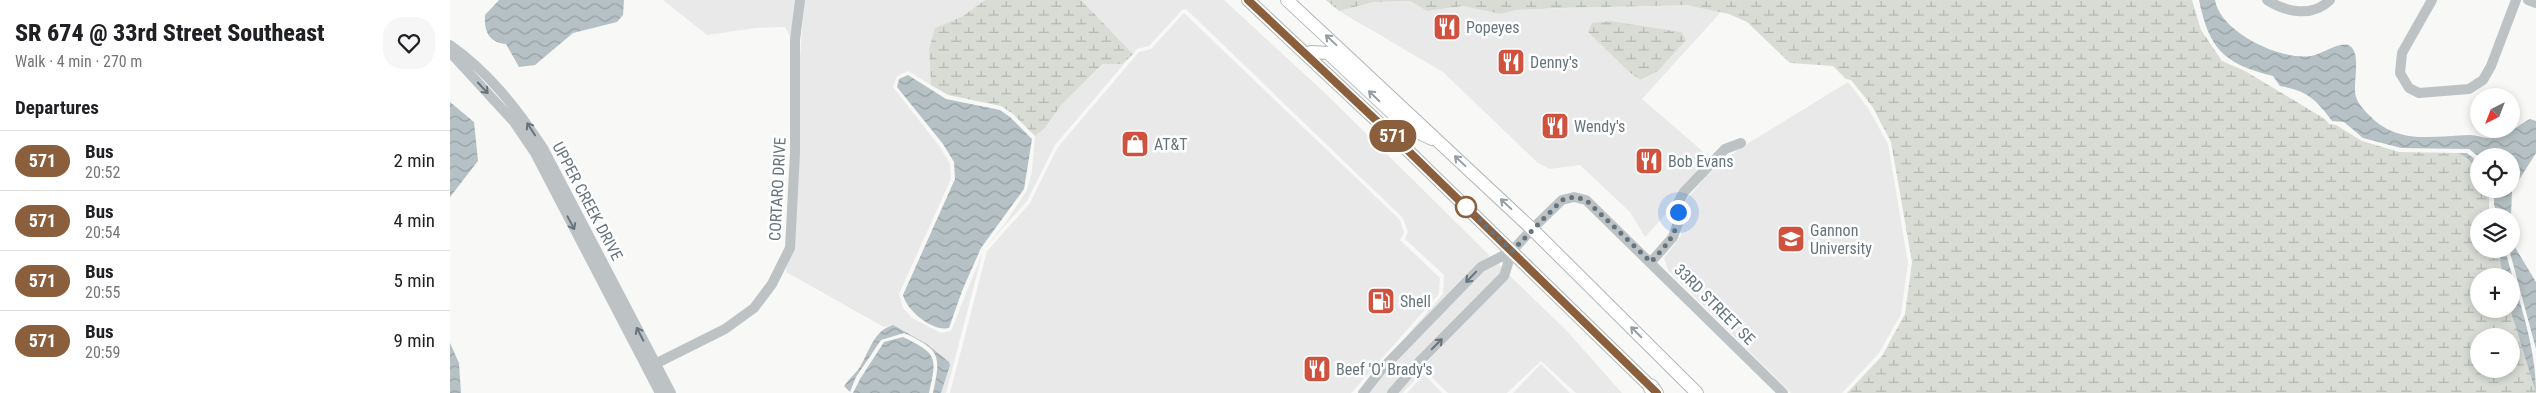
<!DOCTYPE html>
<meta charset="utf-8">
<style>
body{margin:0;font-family:"Roboto Condensed",sans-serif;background:#f6f6f6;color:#202124;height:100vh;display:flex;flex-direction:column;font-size:19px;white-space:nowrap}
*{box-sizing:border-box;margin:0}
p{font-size:16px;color:#757577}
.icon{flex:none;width:28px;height:28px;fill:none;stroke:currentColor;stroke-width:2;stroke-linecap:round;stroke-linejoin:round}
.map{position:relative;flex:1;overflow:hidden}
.sheet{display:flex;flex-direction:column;background:#fff;width:450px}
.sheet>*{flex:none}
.badge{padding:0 10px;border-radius:16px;font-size:18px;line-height:32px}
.needle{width:32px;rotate:222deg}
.fabs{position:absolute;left:2020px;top:88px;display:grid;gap:10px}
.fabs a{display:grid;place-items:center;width:50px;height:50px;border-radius:50%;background:#fff;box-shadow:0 2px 8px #0003;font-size:25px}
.you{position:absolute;width:25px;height:25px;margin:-12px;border:4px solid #fff;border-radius:50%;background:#1a73e8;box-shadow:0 0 0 8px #1a73e833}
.map>.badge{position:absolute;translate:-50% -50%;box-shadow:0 0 0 2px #fff}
h2{padding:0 15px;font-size:19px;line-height:45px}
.round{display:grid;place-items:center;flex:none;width:52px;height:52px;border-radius:20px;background:#f6f6f6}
.overview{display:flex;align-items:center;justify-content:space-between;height:85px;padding:0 15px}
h1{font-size:24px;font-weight:800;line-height:38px}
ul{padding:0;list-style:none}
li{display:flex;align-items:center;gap:15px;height:60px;padding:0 15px;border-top:1px solid #e0e0e0}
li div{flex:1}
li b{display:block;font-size:19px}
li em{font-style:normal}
li .badge{min-width:55px;font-weight:700;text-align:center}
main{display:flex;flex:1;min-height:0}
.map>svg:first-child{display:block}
.built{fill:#e9e9e9;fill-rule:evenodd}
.wetland{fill:url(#wetland-marsh);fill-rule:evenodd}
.water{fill:url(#water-waves)}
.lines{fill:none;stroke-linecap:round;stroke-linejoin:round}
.major-casing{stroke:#b1b7b9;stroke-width:14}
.highway-casing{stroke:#b3b7ba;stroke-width:17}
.minor{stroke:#bdc2c5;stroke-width:10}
.major{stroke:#fff;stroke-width:12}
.highway{stroke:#fff;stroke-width:15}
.oneway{stroke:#949ea4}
.oneway2{stroke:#66757d}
.line-casing{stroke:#fff;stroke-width:11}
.line{stroke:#8b5e3c;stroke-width:8}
.walk{stroke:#66757d;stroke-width:5;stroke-dasharray:0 9}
.stop-dot{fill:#fff;stroke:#8b5e3c;stroke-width:2.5}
.labels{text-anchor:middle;stroke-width:5;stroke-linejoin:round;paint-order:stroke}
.poi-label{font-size:16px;fill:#66757d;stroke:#fff;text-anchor:start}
.street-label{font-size:16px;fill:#66757d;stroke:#fff}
</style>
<main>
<section class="sheet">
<div class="overview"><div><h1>SR 674 @ 33rd Street Southeast</h1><p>Walk · 4 min · 270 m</p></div><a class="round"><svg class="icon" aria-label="heart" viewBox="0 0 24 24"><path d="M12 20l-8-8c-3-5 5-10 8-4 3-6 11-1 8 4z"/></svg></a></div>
<h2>Departures</h2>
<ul>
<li><span class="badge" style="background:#8b5e3c;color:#fff">571</span><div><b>Bus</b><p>20:52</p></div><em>2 min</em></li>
<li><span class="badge" style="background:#8b5e3c;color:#fff">571</span><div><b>Bus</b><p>20:54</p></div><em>4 min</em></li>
<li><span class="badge" style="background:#8b5e3c;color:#fff">571</span><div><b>Bus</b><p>20:55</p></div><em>5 min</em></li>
<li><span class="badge" style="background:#8b5e3c;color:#fff">571</span><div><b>Bus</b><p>20:59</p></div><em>9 min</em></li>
</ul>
</section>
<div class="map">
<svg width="2086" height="393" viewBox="0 0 2086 393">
<defs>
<pattern id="wetland-marsh" width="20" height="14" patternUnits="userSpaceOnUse" patternTransform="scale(1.25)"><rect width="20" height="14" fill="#d8dcd5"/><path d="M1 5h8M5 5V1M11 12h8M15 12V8" fill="none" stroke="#b3b7b2"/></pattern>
<pattern id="water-waves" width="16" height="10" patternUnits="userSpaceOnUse" patternTransform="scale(1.25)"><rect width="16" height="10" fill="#b5c1c4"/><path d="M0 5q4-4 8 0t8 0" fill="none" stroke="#97a1a4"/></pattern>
</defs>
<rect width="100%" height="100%" fill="#f8f8f6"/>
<path class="built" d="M213,0H345L341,38L335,27L306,28L257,35Z
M354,0H535L513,16L485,28L479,49L481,85L458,71L447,76L443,87L490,147L500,164L501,179L449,294L453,308L462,318L491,333L501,331L533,251L496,393H491L494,358L477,344L443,325L434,327L336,272Z
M631,0H774L876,94L1040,256L1028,264L941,354L993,294L994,275L955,239L958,232L953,218L736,9L732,10L699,46L687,49L683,54Z
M960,1L977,11L1014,6L1051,14L1066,10L1191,5H1236L1271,12L1192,99L1264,161L1195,237L1180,212L1130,165L1100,169L1088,163L993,72L889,11L924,2ZM1138,32L1231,33L1236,40L1208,71L1190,80L1179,72Z
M734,13L950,220L954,233L950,240L990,278L989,294L901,393H500L537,251L580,203L608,147L689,52L701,49Z
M654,64H674L605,145L577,201L535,248L556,222L577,190L582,171L585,136L594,129L612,104Z
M1398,82L1418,108L1438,144L1458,263L1451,314L1429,353L1392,393H1341L1218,270L1214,258L1231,235L1233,204L1257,175L1289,149Z
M1047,262L1052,268L1050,274L966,360L937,393H918L934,373L1033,271Z
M1059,275L1116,330L1172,393H1126L1091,361L1057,393H998L974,370L953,393H948Z
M1091,364L1120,393H1063Z
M974,374L992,393H957Z"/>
<path class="wetland" d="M535,0H631L683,54L673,64H653L612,104L594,129L585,136L563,114L551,106L498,95L481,85L479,49L485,28L513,16Z
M876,0H1742L1751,30L1772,61L1795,71L1875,119L1879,124L1886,125L1912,141L1949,152L2008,153L2017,158L2028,171L2029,189H2036L2039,194V216H2029V249H2048L2053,276H2029V309H2060L2086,393H1397L1432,356L1455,314L1462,262L1441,142L1422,106L1401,80L1396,79L1383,66L1340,63L1297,22L1279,14L1236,5L1109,8L1066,10L1051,14L1013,6L977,11L960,1L924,2L889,11ZM2029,336H2061V369H2029Z
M1160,21L1231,32L1236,40L1208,71L1190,80L1179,72L1138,32L1142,23Z"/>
<path class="water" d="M49,0H174L173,15L167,22L123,33L85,65L69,67L56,44C39,42 34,32 35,15Z
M1749,0H1765C1770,32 1831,61 1861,56C1871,55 1890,40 1900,46C1912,54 1902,85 1906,97C1908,104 1915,111 1920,116C1948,145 1983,136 2020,135C2027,135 2035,139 2043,138C2056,137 2068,125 2080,119L2086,121V153L2062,191L2061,216H2048L2044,205V189H2061V156L2029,157L2019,149L1951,148L1913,138L1894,122L1882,121C1866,99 1857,91 1830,86L1823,76C1774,64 1759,49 1749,0Z
M458,75L496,99L550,110L560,117L582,139L574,189L531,248L512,291L499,328C483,332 457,311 453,295L505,179L504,162L493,144L447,87L449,79Z
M0,102L24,122L28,161L0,197Z
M2008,153H2017C2025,159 2029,162 2029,172L2017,158Z
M2061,229L2066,249L2086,282V349L2059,249H2061Z
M2048,249H2055C2067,297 2086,343 2086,393L2060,309L2061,276H2053Z
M443,325L477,344L499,362L500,365L491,393H483C491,355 491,350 454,333L431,340L406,377L400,392L394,386C399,379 405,374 410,367C419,352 424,330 443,325Z
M453,337C488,354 487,357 479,393H403L410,379L434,342Z
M0,343L9,363L11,393H0Z"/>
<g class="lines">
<defs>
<path id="major" d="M798,0L945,138L1207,393
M837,0L1082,229L1247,393
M856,54L861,52L878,53L958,128L982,139"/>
<path id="highway" d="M1201,387L1205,393"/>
</defs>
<use href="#major" class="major-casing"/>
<use href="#highway" class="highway-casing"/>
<path class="minor" d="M1817,0C1836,12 1862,18 1880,0
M1982,0L1952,53L1950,73L1959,88L1969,93L2019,89L2033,80L2041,66L2066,0
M2078,0L2086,3
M0,45C39,72 67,109 93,148L221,393
M0,52L64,122L85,153L210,393
M1201,262L1223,237L1228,223L1229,201L1234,192L1275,149L1291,143
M197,368L275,329L304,308L322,284L340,248L345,153V40L350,0
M913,393L931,370L1031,267L1062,251
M942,393L969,362L1054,276L1062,251L1082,229L1112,200L1124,197L1136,200L1333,393"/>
<use href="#major" class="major"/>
<use href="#highway" class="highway"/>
</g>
<defs><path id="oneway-shaft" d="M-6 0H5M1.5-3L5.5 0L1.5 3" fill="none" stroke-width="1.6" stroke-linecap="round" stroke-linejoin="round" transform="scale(1.25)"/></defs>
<g class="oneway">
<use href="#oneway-shaft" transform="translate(881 40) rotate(-137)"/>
<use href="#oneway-shaft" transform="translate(924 96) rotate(-136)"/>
<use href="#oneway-shaft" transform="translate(1010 161) rotate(-137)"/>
<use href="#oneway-shaft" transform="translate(1056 204) rotate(-137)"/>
<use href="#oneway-shaft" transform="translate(1186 332) rotate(-135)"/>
</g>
<g class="oneway2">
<use href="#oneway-shaft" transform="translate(33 88) rotate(47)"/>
<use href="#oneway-shaft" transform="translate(81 129) rotate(-123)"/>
<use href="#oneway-shaft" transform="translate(121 223) rotate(62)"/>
<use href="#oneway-shaft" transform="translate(1021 277) rotate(134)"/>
<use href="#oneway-shaft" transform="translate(190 334) rotate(-117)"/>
<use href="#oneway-shaft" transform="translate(987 344) rotate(-45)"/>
</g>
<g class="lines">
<defs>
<path id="line" d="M798,0L945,138L1207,393"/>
</defs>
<use href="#line" class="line-casing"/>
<use href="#line" class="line"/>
<path class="walk" d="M1016,207L1010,201L1062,251L1112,200L1124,197L1136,200L1201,262C1215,246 1229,234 1228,212"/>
</g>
<defs>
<symbol id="restaurant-square" viewBox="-11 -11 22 22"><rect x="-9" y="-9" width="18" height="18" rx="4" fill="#d0523e" stroke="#fff"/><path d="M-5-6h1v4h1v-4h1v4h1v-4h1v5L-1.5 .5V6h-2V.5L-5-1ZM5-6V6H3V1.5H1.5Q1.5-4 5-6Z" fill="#fff"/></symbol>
<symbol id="shop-square" viewBox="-11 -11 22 22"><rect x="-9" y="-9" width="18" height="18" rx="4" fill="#d0523e" stroke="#fff"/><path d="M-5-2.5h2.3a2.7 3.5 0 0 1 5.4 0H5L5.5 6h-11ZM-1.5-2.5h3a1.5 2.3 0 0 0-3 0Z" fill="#fff"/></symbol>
<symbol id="university-square" viewBox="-11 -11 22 22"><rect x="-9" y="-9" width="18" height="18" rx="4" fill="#d0523e" stroke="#fff"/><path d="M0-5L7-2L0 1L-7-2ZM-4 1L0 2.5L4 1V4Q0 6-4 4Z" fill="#fff"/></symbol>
<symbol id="fuel-square" viewBox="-11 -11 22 22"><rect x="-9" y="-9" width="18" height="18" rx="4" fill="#d0523e" stroke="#fff"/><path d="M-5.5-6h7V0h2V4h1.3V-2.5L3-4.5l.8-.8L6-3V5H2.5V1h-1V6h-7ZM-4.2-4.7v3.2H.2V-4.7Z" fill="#fff"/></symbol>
</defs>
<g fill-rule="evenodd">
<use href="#restaurant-square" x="981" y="11" width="32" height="32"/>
<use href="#restaurant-square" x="1045" y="46" width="32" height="32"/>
<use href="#restaurant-square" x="1089" y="110" width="32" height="32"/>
<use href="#shop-square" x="669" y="128" width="32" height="32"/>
<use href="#restaurant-square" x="1183" y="145" width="32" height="32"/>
<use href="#university-square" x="1325" y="223" width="32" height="32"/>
<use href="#fuel-square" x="915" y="285" width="32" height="32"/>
<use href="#restaurant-square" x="851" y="353" width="32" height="32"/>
</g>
<circle class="stop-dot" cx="1016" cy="207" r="10"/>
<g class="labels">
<g class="poi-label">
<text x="1016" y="33">Popeyes</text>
<text x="1080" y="68">Denny's</text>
<text x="1124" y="132">Wendy's</text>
<text x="704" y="150">AT&amp;T</text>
<text x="1218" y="167">Bob Evans</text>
<text x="1360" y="236">Gannon<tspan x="1360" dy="18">University</tspan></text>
<text x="950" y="307">Shell</text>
<text x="886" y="375">Beef 'O' Brady's</text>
</g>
<g class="street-label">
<text transform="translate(327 189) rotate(-87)" y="6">CORTARO DRIVE</text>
<text transform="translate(138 201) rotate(62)" y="6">UPPER CREEK DRIVE</text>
<text transform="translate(1265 304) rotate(45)" y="6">33RD STREET SE</text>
</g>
</g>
</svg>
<div class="fabs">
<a><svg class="needle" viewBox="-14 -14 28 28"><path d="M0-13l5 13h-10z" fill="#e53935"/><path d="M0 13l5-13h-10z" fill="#757577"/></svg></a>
<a><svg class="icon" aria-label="locate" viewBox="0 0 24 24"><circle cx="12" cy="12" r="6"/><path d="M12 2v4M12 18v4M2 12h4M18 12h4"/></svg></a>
<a><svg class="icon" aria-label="layers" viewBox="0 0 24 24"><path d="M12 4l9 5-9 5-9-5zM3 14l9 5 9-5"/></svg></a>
<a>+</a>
<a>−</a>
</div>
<div class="you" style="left:1228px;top:212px"></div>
<b class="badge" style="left:943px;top:136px;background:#8b5e3c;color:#fff">571</b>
</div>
</main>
